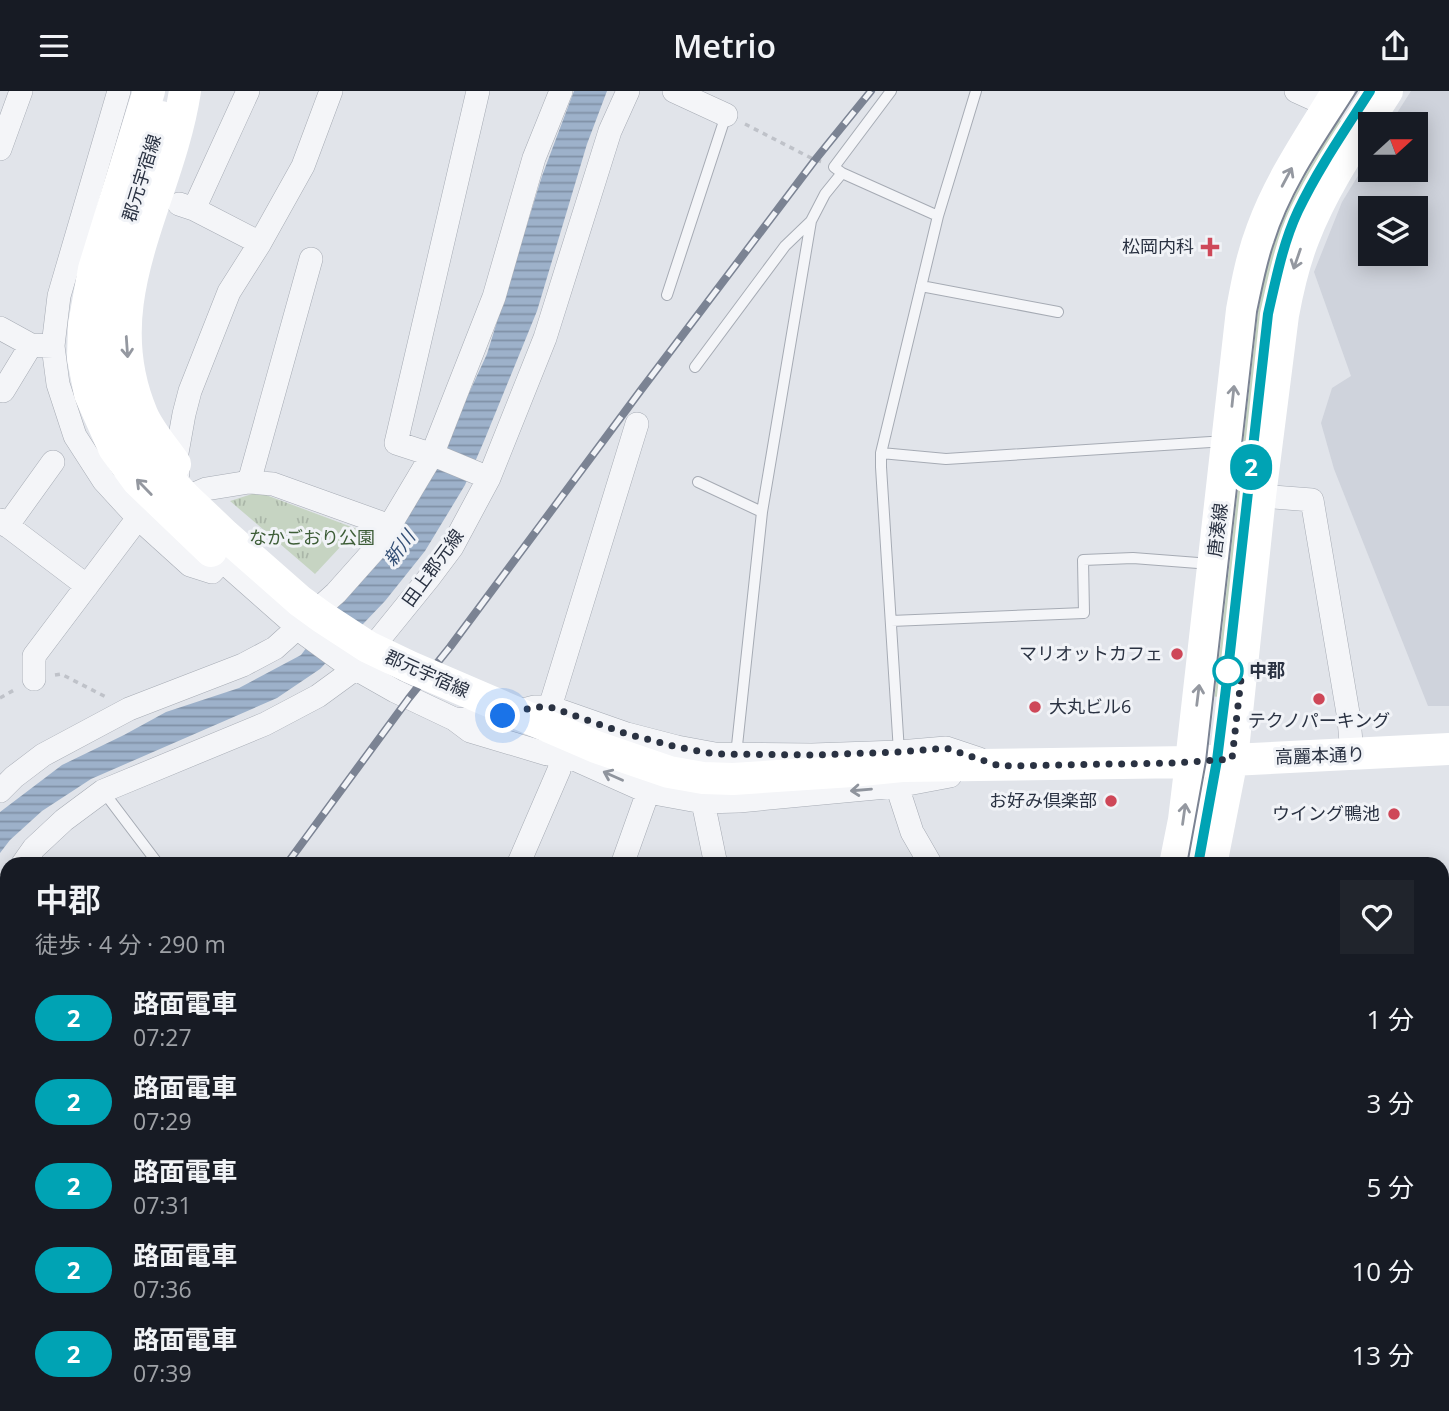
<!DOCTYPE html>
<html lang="ja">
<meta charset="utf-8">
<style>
body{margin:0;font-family:"Open Sans","Noto Sans JP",sans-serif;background:#20242c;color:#f1f3f6;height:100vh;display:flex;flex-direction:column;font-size:26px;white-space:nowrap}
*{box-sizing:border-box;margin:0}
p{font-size:23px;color:#9ea1a6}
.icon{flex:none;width:38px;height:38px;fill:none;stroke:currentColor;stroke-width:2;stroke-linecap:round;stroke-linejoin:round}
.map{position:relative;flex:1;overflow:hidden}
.details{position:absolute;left:0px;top:766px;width:1449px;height:555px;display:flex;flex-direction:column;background:#171b24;border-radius:21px 21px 0 0;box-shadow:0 4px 18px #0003}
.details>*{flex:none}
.badge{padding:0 14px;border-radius:23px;font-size:24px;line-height:46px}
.needle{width:46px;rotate:69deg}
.tools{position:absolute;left:1358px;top:21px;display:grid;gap:14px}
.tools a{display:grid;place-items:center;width:70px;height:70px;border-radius:0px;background:#171b24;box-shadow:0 4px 18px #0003;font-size:35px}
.you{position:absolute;width:35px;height:35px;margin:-18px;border:5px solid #fff;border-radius:50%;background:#1a73e8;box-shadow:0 0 0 10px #1a73e833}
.map>.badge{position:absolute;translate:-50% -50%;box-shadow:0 0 0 4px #fff}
.round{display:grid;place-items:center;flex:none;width:74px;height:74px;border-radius:0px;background:#20242c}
.headline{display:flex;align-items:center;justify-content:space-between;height:119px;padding:0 35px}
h1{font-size:33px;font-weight:600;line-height:52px}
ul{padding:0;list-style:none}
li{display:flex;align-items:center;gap:21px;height:84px;padding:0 35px}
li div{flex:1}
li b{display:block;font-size:26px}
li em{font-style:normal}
li .badge{min-width:77px;font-weight:700;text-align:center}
header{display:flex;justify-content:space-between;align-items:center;height:91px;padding:0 35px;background:#171b24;font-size:32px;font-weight:600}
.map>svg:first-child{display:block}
.built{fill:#cfd3dc;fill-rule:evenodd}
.grass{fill:#c6d4c2}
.park{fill:url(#park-tufts)}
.water{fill:url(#water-rules)}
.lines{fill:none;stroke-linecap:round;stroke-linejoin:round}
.lane-casing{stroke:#a6abb4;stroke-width:12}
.street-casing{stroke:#a6abb4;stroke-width:24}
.path{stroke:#bfc2c9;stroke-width:3.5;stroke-dasharray:5 5;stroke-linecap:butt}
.lane{stroke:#f4f5f8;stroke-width:10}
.street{stroke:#f4f5f8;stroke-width:23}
.secondary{stroke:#fff;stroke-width:32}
.tram{stroke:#7b8393;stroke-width:2}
.rail-casing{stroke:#7b8393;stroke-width:8}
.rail{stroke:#f1f3f7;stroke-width:5;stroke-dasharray:16;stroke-linecap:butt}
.secondary-bridge{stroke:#fff;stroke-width:32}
.oneway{stroke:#9498a0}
.oneway2{stroke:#8f949d}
.line-casing{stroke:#fff;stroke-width:16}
.line{stroke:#00a3b4;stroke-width:10}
.walk{stroke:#2a3242;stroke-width:7;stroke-dasharray:0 12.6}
.poi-dot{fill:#ce4758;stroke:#f1f3f7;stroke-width:2.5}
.stop-dot{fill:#fff;stroke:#00a3b4;stroke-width:3.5}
.labels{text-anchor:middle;stroke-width:6;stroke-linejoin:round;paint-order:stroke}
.street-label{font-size:18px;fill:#2a3242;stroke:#f1f3f7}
.poi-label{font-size:18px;fill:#2a3242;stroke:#f1f3f7;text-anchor:end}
.park-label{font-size:18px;fill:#3d5d37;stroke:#f1f3f7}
.stop-label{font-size:18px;font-weight:bold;fill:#2a3242;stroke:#f1f3f7;text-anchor:start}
.water-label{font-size:19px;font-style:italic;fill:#344f75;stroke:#f1f3f7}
</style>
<header><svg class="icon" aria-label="menu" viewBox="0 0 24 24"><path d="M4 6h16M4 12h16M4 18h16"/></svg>Metrio<svg class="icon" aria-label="share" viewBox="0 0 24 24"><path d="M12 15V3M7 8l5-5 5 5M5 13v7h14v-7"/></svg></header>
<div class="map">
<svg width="1449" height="1320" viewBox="0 0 1449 1320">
<defs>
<pattern id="park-tufts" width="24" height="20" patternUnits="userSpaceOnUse" patternTransform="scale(1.75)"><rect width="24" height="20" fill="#c6d4c2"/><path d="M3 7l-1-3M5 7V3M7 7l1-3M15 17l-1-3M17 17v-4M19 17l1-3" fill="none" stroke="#aab6a8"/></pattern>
<pattern id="water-rules" width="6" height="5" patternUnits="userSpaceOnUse" patternTransform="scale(1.75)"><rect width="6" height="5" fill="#9db1ca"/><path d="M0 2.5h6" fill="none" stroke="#8091a6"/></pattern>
</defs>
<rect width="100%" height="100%" fill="#e1e4ea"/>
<path class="built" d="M1411,0H1449V615H1428L1334,378L1321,332L1332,297L1351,285L1314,181L1342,111L1370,65V79H1416V33H1390ZM1370,117H1416V163H1370Z"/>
<path class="grass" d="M1335,26L1352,37L1308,111L1230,607L1209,605L1264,162Z"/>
<path class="park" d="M258,401L357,438L315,483L230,410Z
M7,1172V1233L0,1235V1180Z"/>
<path class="water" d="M574,0H607L587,53L537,220L484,350L465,394L425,460L385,510L320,578L277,607L91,688L42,720L10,749L0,762V721L62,674L124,644L166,621L239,597L301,564L348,501L445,354L487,263L542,85Z"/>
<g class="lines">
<defs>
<path id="lane" d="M891,0L834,76L842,82L938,125
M921,195L1058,221
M667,204L726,24
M695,276L785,155L811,130
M881,362L946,368L1226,350
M698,391L762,421
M891,530L1084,522L1083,469L1133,467L1211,473
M899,661L881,376V362L938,125L976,0
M736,664L762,421L811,130L825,103L842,82
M103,700L159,774
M1339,1320V1314"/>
<path id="street" d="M119,0L59,205L53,255L58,293L75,345L104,390L138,427L190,474L212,481L222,470
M478,0L396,352L436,365L489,387
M674,0L726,24
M1296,0L1329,15
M0,58L21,0
M179,113L194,118L260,152
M194,118L248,0
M0,237L31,254L53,255
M0,299L3,300L31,254
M178,382L175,373L184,323L190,300L229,201L260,152L303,75L331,0
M249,391L311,168
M1260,405L1312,409L1349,628L1352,663
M185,407L206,398L249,391L273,393L390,435
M0,429L87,495
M7,435L53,371
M202,447L211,460L305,543L342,570L395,600L454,628L470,640L547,663H563L648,701L703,711L739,710L897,695L950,685
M34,588V565L138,427
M550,616L637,333
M457,628L482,630L534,616H550L627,643L677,656L715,663L812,664L899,661L946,657L979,668
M897,695L912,741L931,774
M0,700L14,686L43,664L129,618L243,574L275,557L336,502L377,456L432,364L494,206L534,67L561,0
M703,711L716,774
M22,774L34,757L64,729L103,700L265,633L318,605L355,578L428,488L452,456L489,387L545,247L610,40L628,0
M518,774L559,679L563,663L552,658
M622,774L648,701L651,687
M0,803L7,793
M1442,824L1449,797
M1442,882H1449
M1442,1091H1449
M0,1162L7,1154
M991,1314L1008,1320
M1423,1314V1320
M415,1320L418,1314
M693,1320V1314"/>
</defs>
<use href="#lane" class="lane-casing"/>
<use href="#street" class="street-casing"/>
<path class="path" d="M745,33L815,69L823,71
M55,584L61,583L108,607
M0,607L16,598
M150,1314L152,1320L193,1318V1320"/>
<use href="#lane" class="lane"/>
<use href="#street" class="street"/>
<path class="secondary" d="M149,0L94,178L84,234L83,267L90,303L114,357L138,390L211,460
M175,373C165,358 149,340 142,323C93,208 168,111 185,0
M852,680L902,675L1191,671L1449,658
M1175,774L1184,729L1191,671L1242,219C1247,192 1252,165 1262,139C1280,89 1311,45 1338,0
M1211,774L1232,668L1260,405L1283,224C1288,197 1294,171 1304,146C1324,94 1357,47 1387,0
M1061,1320L1063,1314
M1099,1320L1101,1314"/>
<path class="tram" d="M1187,774L1206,670L1257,221C1262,198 1266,175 1274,152C1291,97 1326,49 1357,0
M1198,774L1217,669L1226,597L1268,223C1275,188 1283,152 1298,120C1318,78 1345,39 1370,0
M1073,1320L1075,1314
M1084,1320L1087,1314"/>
<defs>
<path id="rail" d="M286,774L409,607L450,556L641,299L815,69L871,0
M0,1124L7,1115"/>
</defs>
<use href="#rail" class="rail-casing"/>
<use href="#rail" class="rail"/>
<path class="secondary-bridge" d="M161,26L131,120L107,218L104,241L106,266L117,313L127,338L151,369L185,406L225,444L300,510L322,526L368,556L410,576L596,656L669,681L703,687L733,688L852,680"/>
</g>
<defs><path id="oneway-shaft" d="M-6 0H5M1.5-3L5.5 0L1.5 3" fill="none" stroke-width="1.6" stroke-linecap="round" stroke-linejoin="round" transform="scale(1.75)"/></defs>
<g class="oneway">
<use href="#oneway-shaft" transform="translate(1287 86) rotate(-62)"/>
<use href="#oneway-shaft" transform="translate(1297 168) rotate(109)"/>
<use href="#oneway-shaft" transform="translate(127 256) rotate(86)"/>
<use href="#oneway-shaft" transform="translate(1233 305) rotate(-84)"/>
<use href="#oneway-shaft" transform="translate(144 396) rotate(-134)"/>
<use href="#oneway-shaft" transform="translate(1198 604) rotate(-83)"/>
<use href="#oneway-shaft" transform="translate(1184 723) rotate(-82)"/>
</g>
<g class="oneway2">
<use href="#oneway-shaft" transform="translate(613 685) rotate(-156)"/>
<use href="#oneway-shaft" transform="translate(861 699) rotate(175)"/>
</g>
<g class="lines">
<defs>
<path id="line" d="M1198,774L1217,669L1226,597L1268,223C1276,188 1283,152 1298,120C1318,78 1345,39 1370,0"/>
</defs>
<use href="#line" class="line-casing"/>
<use href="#line" class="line"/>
<path class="walk" d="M503,625L534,616H550L627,643L677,656L715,663L812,664L899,661L946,657L1000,675L1174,672L1232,668L1241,588L1228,580"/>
</g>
<g class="poi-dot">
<path d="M1206.5 145.5h7v7h7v7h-7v7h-7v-7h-7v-7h7z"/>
<circle cx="1177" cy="563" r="7"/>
<circle cx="1319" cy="608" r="7"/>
<circle cx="1035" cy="616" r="7"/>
<circle cx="1111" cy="710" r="7"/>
<circle cx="1394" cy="723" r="7"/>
</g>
<circle class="stop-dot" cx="1228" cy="580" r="14"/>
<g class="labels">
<g class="street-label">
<text transform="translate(142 87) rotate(-73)" y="6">郡元宇宿線</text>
<text transform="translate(1218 439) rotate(-83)" y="6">唐湊線</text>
<text transform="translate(433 477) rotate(-54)" y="6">田上郡元線</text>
<text transform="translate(427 583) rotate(24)" y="6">郡元宇宿線</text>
<text transform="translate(1320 665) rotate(-2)" y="6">高麗本通り</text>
</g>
<g class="poi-label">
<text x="1194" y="162">松岡内科</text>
<text x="1163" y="569">マリオットカフェ</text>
<text x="1049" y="622" text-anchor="start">大丸ビル6</text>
<text x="1319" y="636" text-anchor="middle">テクノパーキング</text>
<text x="1097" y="716">お好み倶楽部</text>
<text x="1380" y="729">ウイング鴨池</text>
</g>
<g class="park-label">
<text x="312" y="453">なかごおり公園</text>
</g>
<g class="stop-label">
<text x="1249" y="586">中郡</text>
</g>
<g class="water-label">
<text transform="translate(399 457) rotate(-53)" y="7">新川</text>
</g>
</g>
</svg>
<div class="tools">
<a><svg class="needle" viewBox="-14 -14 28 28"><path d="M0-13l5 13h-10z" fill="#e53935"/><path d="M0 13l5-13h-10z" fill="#9ea1a6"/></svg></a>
<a><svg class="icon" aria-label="layers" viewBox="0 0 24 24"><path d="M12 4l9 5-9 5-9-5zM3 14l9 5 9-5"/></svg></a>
</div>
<div class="you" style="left:503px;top:625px"></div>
<b class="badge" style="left:1251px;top:376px;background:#00a3b4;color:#fff">2</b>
<section class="details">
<div class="headline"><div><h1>中郡</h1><p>徒歩 · 4 分 · 290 m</p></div><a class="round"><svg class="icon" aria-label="heart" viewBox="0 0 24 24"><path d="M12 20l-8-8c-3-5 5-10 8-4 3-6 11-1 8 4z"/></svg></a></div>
<ul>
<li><span class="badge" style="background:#00a3b4;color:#fff">2</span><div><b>路面電車</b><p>07:27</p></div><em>1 分</em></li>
<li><span class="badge" style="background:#00a3b4;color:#fff">2</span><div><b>路面電車</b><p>07:29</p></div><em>3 分</em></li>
<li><span class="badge" style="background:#00a3b4;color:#fff">2</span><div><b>路面電車</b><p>07:31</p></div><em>5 分</em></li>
<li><span class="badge" style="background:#00a3b4;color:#fff">2</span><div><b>路面電車</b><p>07:36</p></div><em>10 分</em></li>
<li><span class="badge" style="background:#00a3b4;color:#fff">2</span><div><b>路面電車</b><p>07:39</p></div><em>13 分</em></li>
</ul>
</section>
</div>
